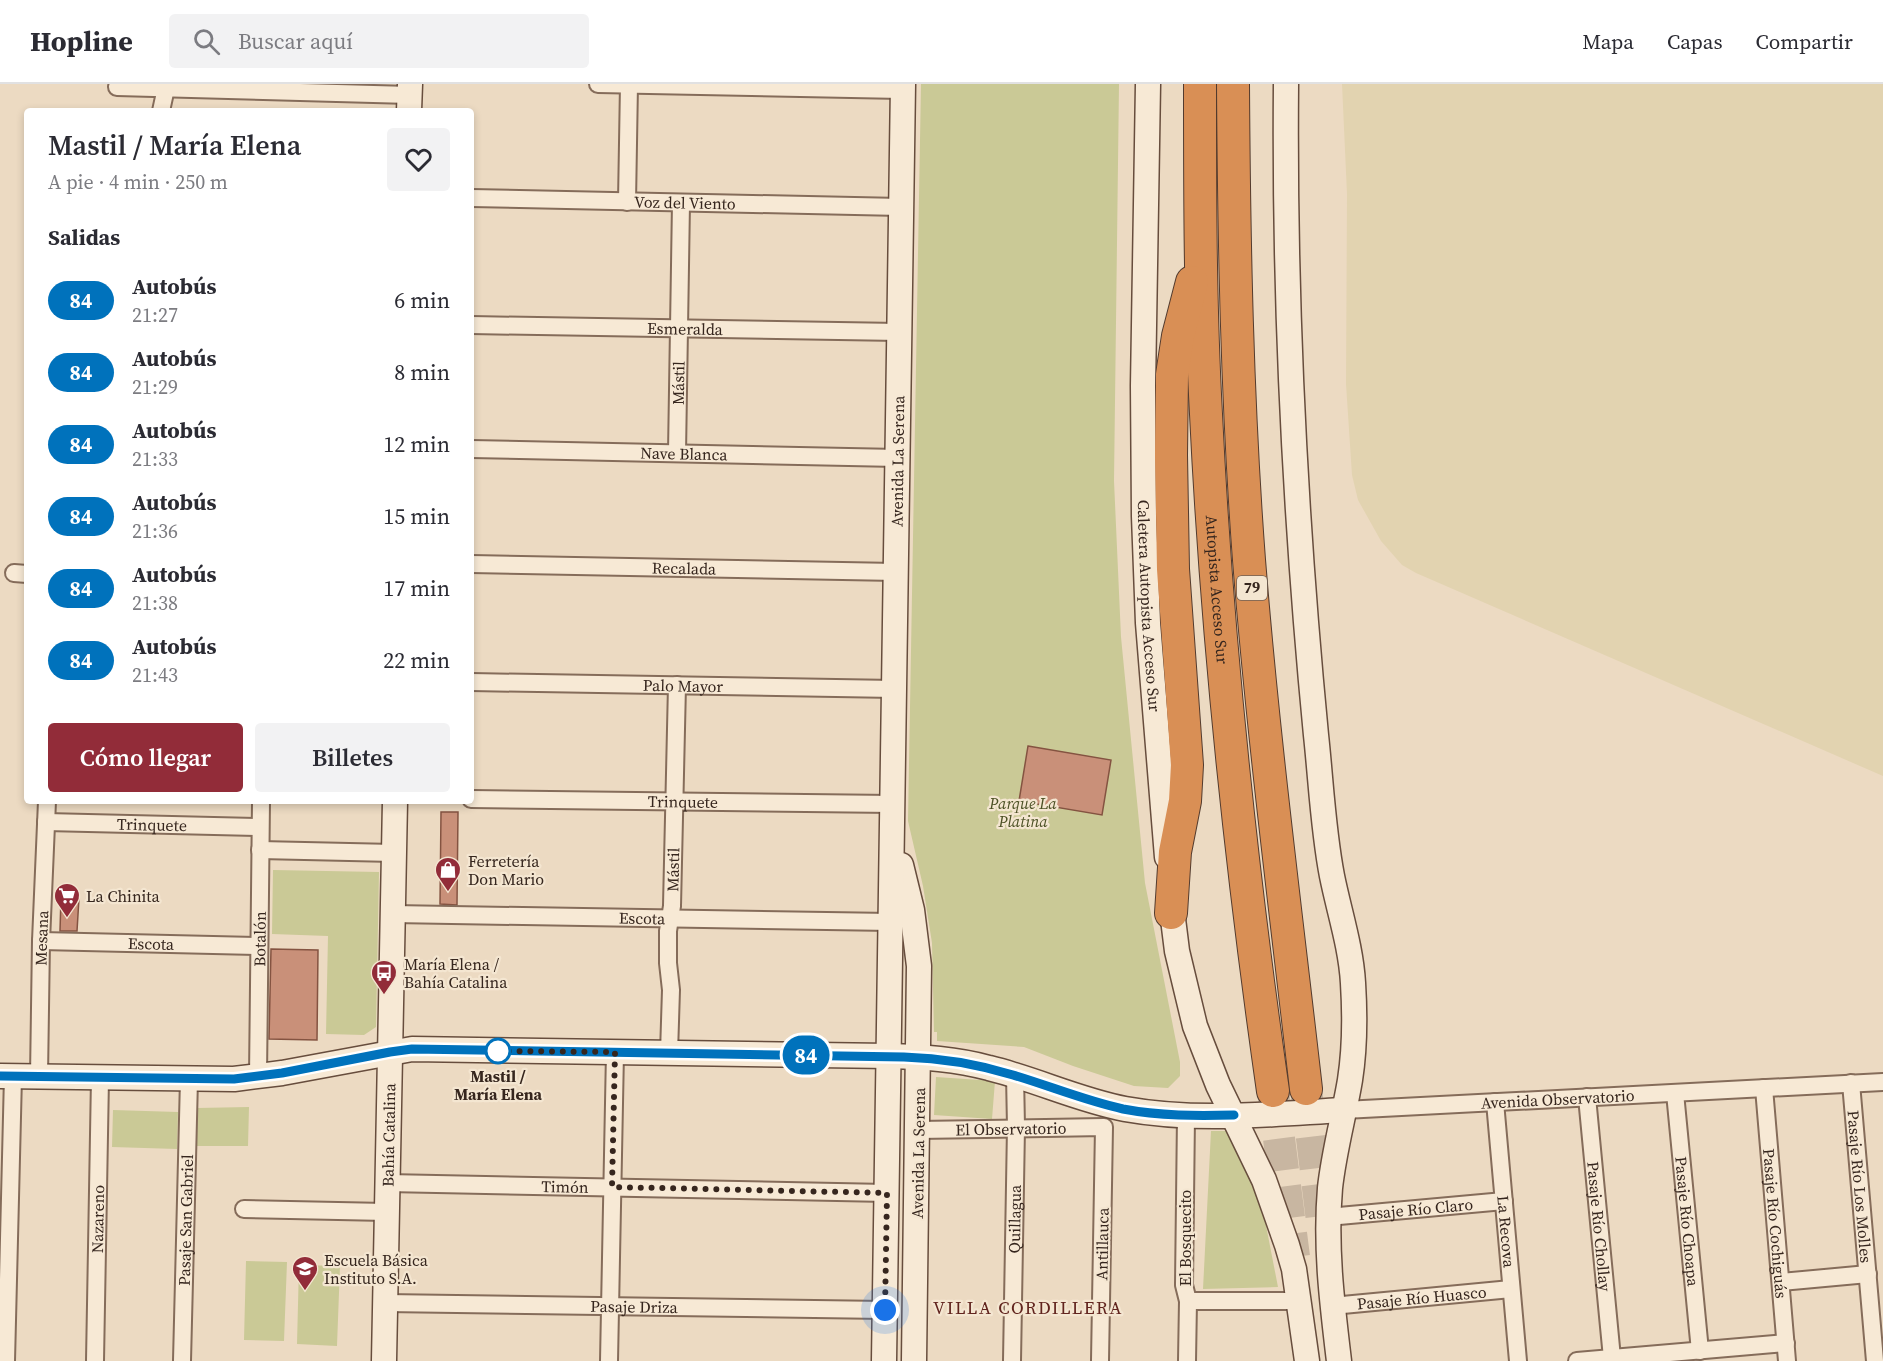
<!DOCTYPE html>
<html lang="es">
<meta charset="utf-8">
<style>
body{margin:0;font-family:"Source Serif 4",serif;background:#f2f2f3;color:#2b2b33;height:100vh;display:flex;flex-direction:column;font-size:22px;white-space:nowrap}
*{box-sizing:border-box;margin:0}
p{font-size:20px;color:#7c7c81}
.icon{flex:none;width:33px;height:33px;fill:none;stroke:currentColor;stroke-width:2;stroke-linecap:round;stroke-linejoin:round}
.map{position:relative;flex:1;overflow:hidden}
.panel{position:absolute;left:24px;top:24px;width:450px;height:696px;display:flex;flex-direction:column;background:#fff;border-radius:6px;box-shadow:0 3px 9px #0003}
.panel>*{flex:none}
.badge{padding:0 12px;border-radius:20px;font-size:21px;line-height:39px}
.you{position:absolute;width:30px;height:30px;margin:-15px;border:4px solid #fff;border-radius:50%;background:#1a73e8;box-shadow:0 0 0 9px #1a73e833}
.map>.badge{position:absolute;translate:-50% -50%;box-shadow:0 0 0 3px #fff}
h2{padding:0 24px;font-size:22px;line-height:54px}
.round{display:grid;place-items:center;flex:none;width:63px;height:63px;border-radius:6px;background:#f2f2f3}
.summary{display:flex;align-items:center;justify-content:space-between;height:102px;padding:0 24px}
h1{font-size:28px;font-weight:600;line-height:45px}
.action{display:flex;gap:12px;margin-top:auto;padding:12px 24px}
.action a{flex:1;height:69px;border-radius:6px;background:#922c39;color:#fff;font-size:24px;font-weight:600;line-height:69px;text-align:center}
.action a+a{background:#f2f2f3;color:#2b2b33}
ul{padding:0;list-style:none}
li{display:flex;align-items:center;gap:18px;height:72px;padding:0 24px}
li div{flex:1}
li b{display:block;font-size:22px}
li em{font-style:normal}
li .badge{min-width:66px;font-weight:700;text-align:center}
header{display:flex;align-items:center;gap:36px;box-sizing:border-box;height:84px;padding:0 30px;background:#fff;border-bottom:2px solid #e1e1e2}
header strong{font-size:28px}
nav{display:flex;gap:33px;margin-inline-start:auto;font-size:21px}
.search{width:420px;height:54px;background:#f2f2f3;display:flex;align-items:center;gap:15px;box-sizing:border-box;padding:0 21px;border-radius:6px;color:#7c7c81;font-size:22px}
.map>svg:first-child{display:block}
.farmland{fill:#e2d3b0}
.green{fill:#cac996}
.building{fill:#c99079;stroke:#845341;stroke-width:1.5}
.lines{fill:none;stroke-linecap:round;stroke-linejoin:round}
.highway-tunnel{stroke:#c8b6a1;stroke-width:32;stroke-dasharray:32 16;stroke-linecap:butt}
.street-casing{stroke:#856c5a;stroke-width:20}
.secondary-casing{stroke:#674d3d;stroke-width:27}
.highway-casing{stroke:#533b2e;stroke-width:34}
.street{stroke:#f7e9d5;stroke-width:16}
.secondary{stroke:#f7e9d5;stroke-width:24}
.highway{stroke:#d98f55;stroke-width:32}
.line-casing{stroke:#fff;stroke-width:14}
.line{stroke:#0072bc;stroke-width:9}
.walk{stroke:#36261e;stroke-width:6;stroke-dasharray:0 10.8}
.stop-dot{fill:#fff;stroke:#0072bc;stroke-width:3}
.labels{text-anchor:middle;stroke-width:4.5;stroke-linejoin:round;paint-order:stroke}
.shield{fill:#f4e6d1;stroke:#6f6054;stroke-width:1.5}
.shield-label{font-size:15px;font-weight:bold;fill:#36261e}
.street-label{font-size:16px;fill:#36261e;stroke:#f4e6d1}
.park-label{font-size:16px;font-style:italic;fill:#4c5125;stroke:#f4e6d1}
.poi-label{font-size:16px;fill:#36261e;stroke:#f4e6d1;text-anchor:start}
.stop-label{font-size:16px;font-weight:bold;fill:#36261e;stroke:#f4e6d1}
.neighbourhood-label{font-size:18px;letter-spacing:1.5px;fill:#61241e;stroke:#f4e6d1}
</style>
<header>
<strong>Hopline</strong>
<div class="search"><svg class="icon" aria-label="search" viewBox="0 0 24 24"><circle cx="10" cy="10" r="6"/><path d="M15 15l6 6"/></svg>Buscar aquí</div>
<nav><a>Mapa</a><a>Capas</a><a>Compartir</a></nav>
</header>
<div class="map">
<svg width="1883" height="1277" viewBox="0 0 1883 1277">
<rect width="100%" height="100%" fill="#ecdac2"/>
<path class="farmland" d="M1342,0H1883V692L1416,489L1402,481L1381,457L1358,416L1352,391L1346,300L1347,110Z"/>
<path class="green" d="M921,0H1119L1114,397L1121,553L1145,799L1180,978V992L1168,1004L1134,1002L1073,982L1024,963L937,957V948H934L932,859L923,802L908,737Z
M273,786L379,788L376,943L364,951L326,950L328,852L272,850Z
M936,993L995,997L992,1035L934,1031Z
M249,1023L248,1062H196L197,1024Z
M113,1026L178,1028L177,1065L112,1063Z
M1211,1047H1232L1263,1126L1278,1203L1203,1205Z
M246,1177L287,1178L284,1257L244,1256Z
M299,1181L340,1182L337,1262L297,1260Z"/>
<path class="building" d="M1028,662L1111,676L1102,731L1019,717Z
M441,728H458L457,821L440,820Z
M61,813L79,814L77,847H60Z
M271,865L318,866L317,956L269,955Z"/>
<g class="lines">
<path class="highway-tunnel" d="M1306,1005L1323,1145
M1273,1007L1294,1173"/>
<defs>
<g id="street">
<path d="M598,0L902,6"/>
<path d="M117,3L410,11"/>
<path d="M161,27L166,4"/>
<path id="s1" d="M471,114L901,123"/>
<path d="M627,118L629,0"/>
<path id="s2" d="M471,241L899,248"/>
<path id="s3" d="M471,365L898,374"/>
<path id="s4" d="M677,369L681,119"/>
<path id="s5" d="M471,480L896,488"/>
<path d="M14,489L27,490"/>
<path id="s6" d="M471,598L895,605"/>
<path id="s7" d="M471,715L893,720"/>
<path id="s8" d="M46,738L260,743"/>
<path d="M260,766L394,769"/>
<path id="s9" d="M393,830L891,838"/>
<path id="s10" d="M41,857L259,862"/>
<path id="s11" d="M669,969L671,906L668,879V847L672,822L677,601"/>
<path id="s12" d="M39,992L41,857L47,717"/>
<path id="s13" d="M258,993L261,717"/>
<path id="s14" d="M1851,999L1875,1277"/>
<path id="s15" d="M1764,1004L1787,1277"/>
<path id="s16" d="M1675,1009L1700,1267"/>
<path id="s17" d="M1587,1013L1612,1274"/>
<path id="s18" d="M1495,1018L1518,1277"/>
<path id="s19" d="M1344,1026L1883,998"/>
<path d="M1186,1032L1184,1201L1188,1217L1187,1277"/>
<path id="s20" d="M918,1046L1104,1043L1100,1277"/>
<path id="s21" d="M387,1099L887,1109"/>
<path d="M244,1125L386,1128"/>
<path id="s22" d="M1328,1133L1504,1117"/>
<path d="M1781,1198L1868,1190"/>
<path d="M1188,1217H1298"/>
<path id="s23" d="M385,1219L885,1226"/>
<path id="s24" d="M1332,1222L1511,1205"/>
<path d="M6,1277L13,992"/>
<path id="s25" d="M95,1277L100,994"/>
<path id="s26" d="M182,1277L189,995"/>
<path d="M609,1277L615,968"/>
<path id="s27" d="M1012,1277L1016,1043L1015,991"/>
<path d="M1577,1277L1786,1259"/>
</g>
<g id="secondary">
<path id="s28" d="M1148,0L1143,302L1144,432L1148,539L1167,773"/>
<path d="M1286,0C1284,217 1295,434 1316,651C1321,697 1323,746 1332,792C1339,827 1351,863 1353,899C1355,931 1355,964 1350,996C1344,1032 1334,1067 1330,1104C1325,1162 1332,1219 1339,1277"/>
<path d="M409,27L410,0"/>
<path d="M901,781L912,826L919,882L914,1277"/>
<path d="M1170,811L1177,867L1195,942L1218,1001L1264,1096L1287,1161L1294,1185L1307,1277"/>
<path d="M0,992L234,995L282,989L412,965L889,972C923,973 956,975 989,984C1035,995 1078,1016 1125,1025C1197,1038 1271,1030 1344,1026"/>
<path id="s29" d="M384,1277L395,717"/>
<path id="s30" d="M884,1277L903,0"/>
</g>
<g id="highway">
<path id="s31" d="M1200,0C1200,110 1200,220 1206,330C1217,557 1241,783 1273,1007"/>
<path d="M1233,0C1234,159 1237,317 1249,476C1263,653 1286,829 1306,1005"/>
<path d="M1171,829L1175,768L1185,717L1187,681L1173,485L1171,371L1172,291L1178,252L1192,198"/>
</g>
</defs>
<use href="#street" class="street-casing"/>
<use href="#secondary" class="secondary-casing"/>
<use href="#highway" class="highway-casing"/>
<use href="#street" class="street"/>
<use href="#secondary" class="secondary"/>
<use href="#highway" class="highway"/>
</g>
<g class="lines">
<defs>
<path id="line" d="M0,992L234,995L282,989L390,968L412,965L904,973C942,974 977,980 1013,991C1050,1002 1086,1017 1123,1025C1160,1032 1197,1032 1234,1031"/>
</defs>
<use href="#line" class="line-casing"/>
<use href="#line" class="line"/>
<path class="walk" d="M498,967L615,968L612,1103L887,1109L885,1226"/>
</g>
<defs>
<symbol id="shop-pin" viewBox="-11 -11 22 30"><path d="M0 17L-7.5 6A9.5 9.5 0 1 1 7.5 6Z" fill="#922c39" stroke="#f4e6d1"/><path d="M-5-2.5h2.3a2.7 3.5 0 0 1 5.4 0H5L5.5 6h-11ZM-1.5-2.5h3a1.5 2.3 0 0 0-3 0Z" fill="#fff"/></symbol>
<symbol id="supermarket-pin" viewBox="-11 -11 22 30"><path d="M0 17L-7.5 6A9.5 9.5 0 1 1 7.5 6Z" fill="#922c39" stroke="#f4e6d1"/><path d="M-6-5.5h2.5l.6 2H6L4.5 2H-2.5L-4.4-4H-6ZM-1.5 3.2a1.3 1.3 0 1 0 .1 0ZM3 3.2a1.3 1.3 0 1 0 .1 0Z" fill="#fff"/></symbol>
<symbol id="bus-pin" viewBox="-11 -11 22 30"><path d="M0 17L-7.5 6A9.5 9.5 0 1 1 7.5 6Z" fill="#922c39" stroke="#f4e6d1"/><path d="M-5-6H5V4H4V6H2V4H-2V6H-4V4H-5ZM-3.5-4V0h7V-4ZM-3.5 1.2v1.5H-2V1.2ZM2 1.2v1.5H3.5V1.2Z" fill="#fff"/></symbol>
<symbol id="school-pin" viewBox="-11 -11 22 30"><path d="M0 17L-7.5 6A9.5 9.5 0 1 1 7.5 6Z" fill="#922c39" stroke="#f4e6d1"/><path d="M0-5L7-2L0 1L-7-2ZM-4 1L0 2.5L4 1V4Q0 6-4 4Z" fill="#fff"/></symbol>
</defs>
<g fill-rule="evenodd">
<use href="#shop-pin" x="433" y="771" width="30" height="40"/>
<use href="#supermarket-pin" x="52" y="797" width="30" height="40"/>
<use href="#bus-pin" x="369" y="874" width="30" height="40"/>
<use href="#school-pin" x="290" y="1170" width="30" height="40"/>
</g>
<circle class="stop-dot" cx="498" cy="967" r="12"/>
<g class="labels">
<rect class="shield" x="1237" y="492" width="30" height="24" rx="4.5"/>
<g class="shield-label">
<text x="1252" y="509">79</text>
</g>
<g class="street-label">
<text dy="6" stroke="none"><textPath href="#s1" startOffset="214">Voz del Viento</textPath></text>
<text dy="6" stroke="none"><textPath href="#s2" startOffset="214">Esmeralda</textPath></text>
<text dy="6" stroke="none"><textPath href="#s4" startOffset="70">Mástil</textPath></text>
<text dy="6" stroke="none"><textPath href="#s3" startOffset="213">Nave Blanca</textPath></text>
<text dy="6" stroke="none"><textPath href="#s30" startOffset="900">Avenida La Serena</textPath></text>
<text dy="6" stroke="none"><textPath href="#s5" startOffset="213">Recalada</textPath></text>
<text dy="6" stroke="none"><textPath href="#s31" startOffset="506">Autopista Acceso Sur</textPath></text>
<text dy="6" stroke="none"><textPath href="#s28" startOffset="522">Caletera Autopista Acceso Sur</textPath></text>
<text dy="6" stroke="none"><textPath href="#s6" startOffset="212">Palo Mayor</textPath></text>
<text dy="6" stroke="none"><textPath href="#s7" startOffset="212">Trinquete</textPath></text>
<text dy="6" stroke="none"><textPath href="#s8" startOffset="106">Trinquete</textPath></text>
<text dy="6" stroke="none"><textPath href="#s11" startOffset="184">Mástil</textPath></text>
<text dy="6" stroke="none"><textPath href="#s9" startOffset="249">Escota</textPath></text>
<text dy="6" stroke="none"><textPath href="#s12" startOffset="138">Mesana</textPath></text>
<text dy="6" stroke="none"><textPath href="#s13" startOffset="138">Botalón</textPath></text>
<text dy="6" stroke="none"><textPath href="#s10" startOffset="110">Escota</textPath></text>
<text dy="6" stroke="none"><textPath href="#s19" startOffset="214">Avenida Observatorio</textPath></text>
<text dy="6" stroke="none"><textPath href="#s20" startOffset="93">El Observatorio</textPath></text>
<text dy="6" stroke="none"><textPath href="#s29" startOffset="226">Bahía Catalina</textPath></text>
<text transform="translate(918 1069) rotate(-89)" y="6">Avenida La Serena</text>
<text dy="6" stroke="none"><textPath href="#s14" startOffset="104">Pasaje Río Los Molles</textPath></text>
<text dy="6" stroke="none"><textPath href="#s21" startOffset="178">Timón</textPath></text>
<text dy="6" stroke="none"><textPath href="#s22" startOffset="88">Pasaje Río Claro</textPath></text>
<text dy="6" stroke="none"><textPath href="#s27" startOffset="142">Quillagua</textPath></text>
<text dy="6" stroke="none"><textPath href="#s25" startOffset="142">Nazareno</textPath></text>
<text dy="6" stroke="none"><textPath href="#s26" startOffset="141">Pasaje San Gabriel</textPath></text>
<text dy="6" stroke="none"><textPath href="#s16" startOffset="129">Pasaje Río Choapa</textPath></text>
<text dy="6" stroke="none"><textPath href="#s15" startOffset="136">Pasaje Río Cochiguás</textPath></text>
<text dy="6" stroke="none"><textPath href="#s17" startOffset="130">Pasaje Río Chollay</textPath></text>
<text dy="6" stroke="none"><textPath href="#s18" startOffset="130">La Recova</textPath></text>
<text transform="translate(1185 1154) rotate(-90)" y="6">El Bosquecito</text>
<text transform="translate(1102 1160) rotate(-89)" y="6">Antillauca</text>
<text dy="6" stroke="none"><textPath href="#s24" startOffset="90">Pasaje Río Huasco</textPath></text>
<text dy="6" stroke="none"><textPath href="#s23" startOffset="249">Pasaje Driza</textPath></text>
</g>
<g class="park-label">
<text x="1023" y="725">Parque La<tspan x="1023" dy="18">Platina</tspan></text>
</g>
<g class="poi-label">
<text x="468" y="783">Ferretería<tspan x="468" dy="18">Don Mario</tspan></text>
<text x="86" y="818">La Chinita</text>
<text x="404" y="886">María Elena /<tspan x="404" dy="18">Bahía Catalina</tspan></text>
<text x="324" y="1182">Escuela Básica<tspan x="324" dy="18">Instituto S.A.</tspan></text>
</g>
<g class="stop-label">
<text x="498" y="998">Mastil /<tspan x="498" dy="18">María Elena</tspan></text>
</g>
<g class="neighbourhood-label">
<text x="1028" y="1230">VILLA CORDILLERA</text>
</g>
</g>
</svg>
<div class="you" style="left:885px;top:1226px"></div>
<b class="badge" style="left:806px;top:971px;background:#0072bc;color:#fff">84</b>
<section class="panel">
<div class="summary"><div><h1>Mastil / María Elena</h1><p>A pie · 4 min · 250 m</p></div><a class="round"><svg class="icon" aria-label="heart" viewBox="0 0 24 24"><path d="M12 20l-8-8c-3-5 5-10 8-4 3-6 11-1 8 4z"/></svg></a></div>
<h2>Salidas</h2>
<ul>
<li><span class="badge" style="background:#0072bc;color:#fff">84</span><div><b>Autobús</b><p>21:27</p></div><em>6 min</em></li>
<li><span class="badge" style="background:#0072bc;color:#fff">84</span><div><b>Autobús</b><p>21:29</p></div><em>8 min</em></li>
<li><span class="badge" style="background:#0072bc;color:#fff">84</span><div><b>Autobús</b><p>21:33</p></div><em>12 min</em></li>
<li><span class="badge" style="background:#0072bc;color:#fff">84</span><div><b>Autobús</b><p>21:36</p></div><em>15 min</em></li>
<li><span class="badge" style="background:#0072bc;color:#fff">84</span><div><b>Autobús</b><p>21:38</p></div><em>17 min</em></li>
<li><span class="badge" style="background:#0072bc;color:#fff">84</span><div><b>Autobús</b><p>21:43</p></div><em>22 min</em></li>
</ul>
<div class="action"><a>Cómo llegar</a><a>Billetes</a></div>
</section>
</div>
